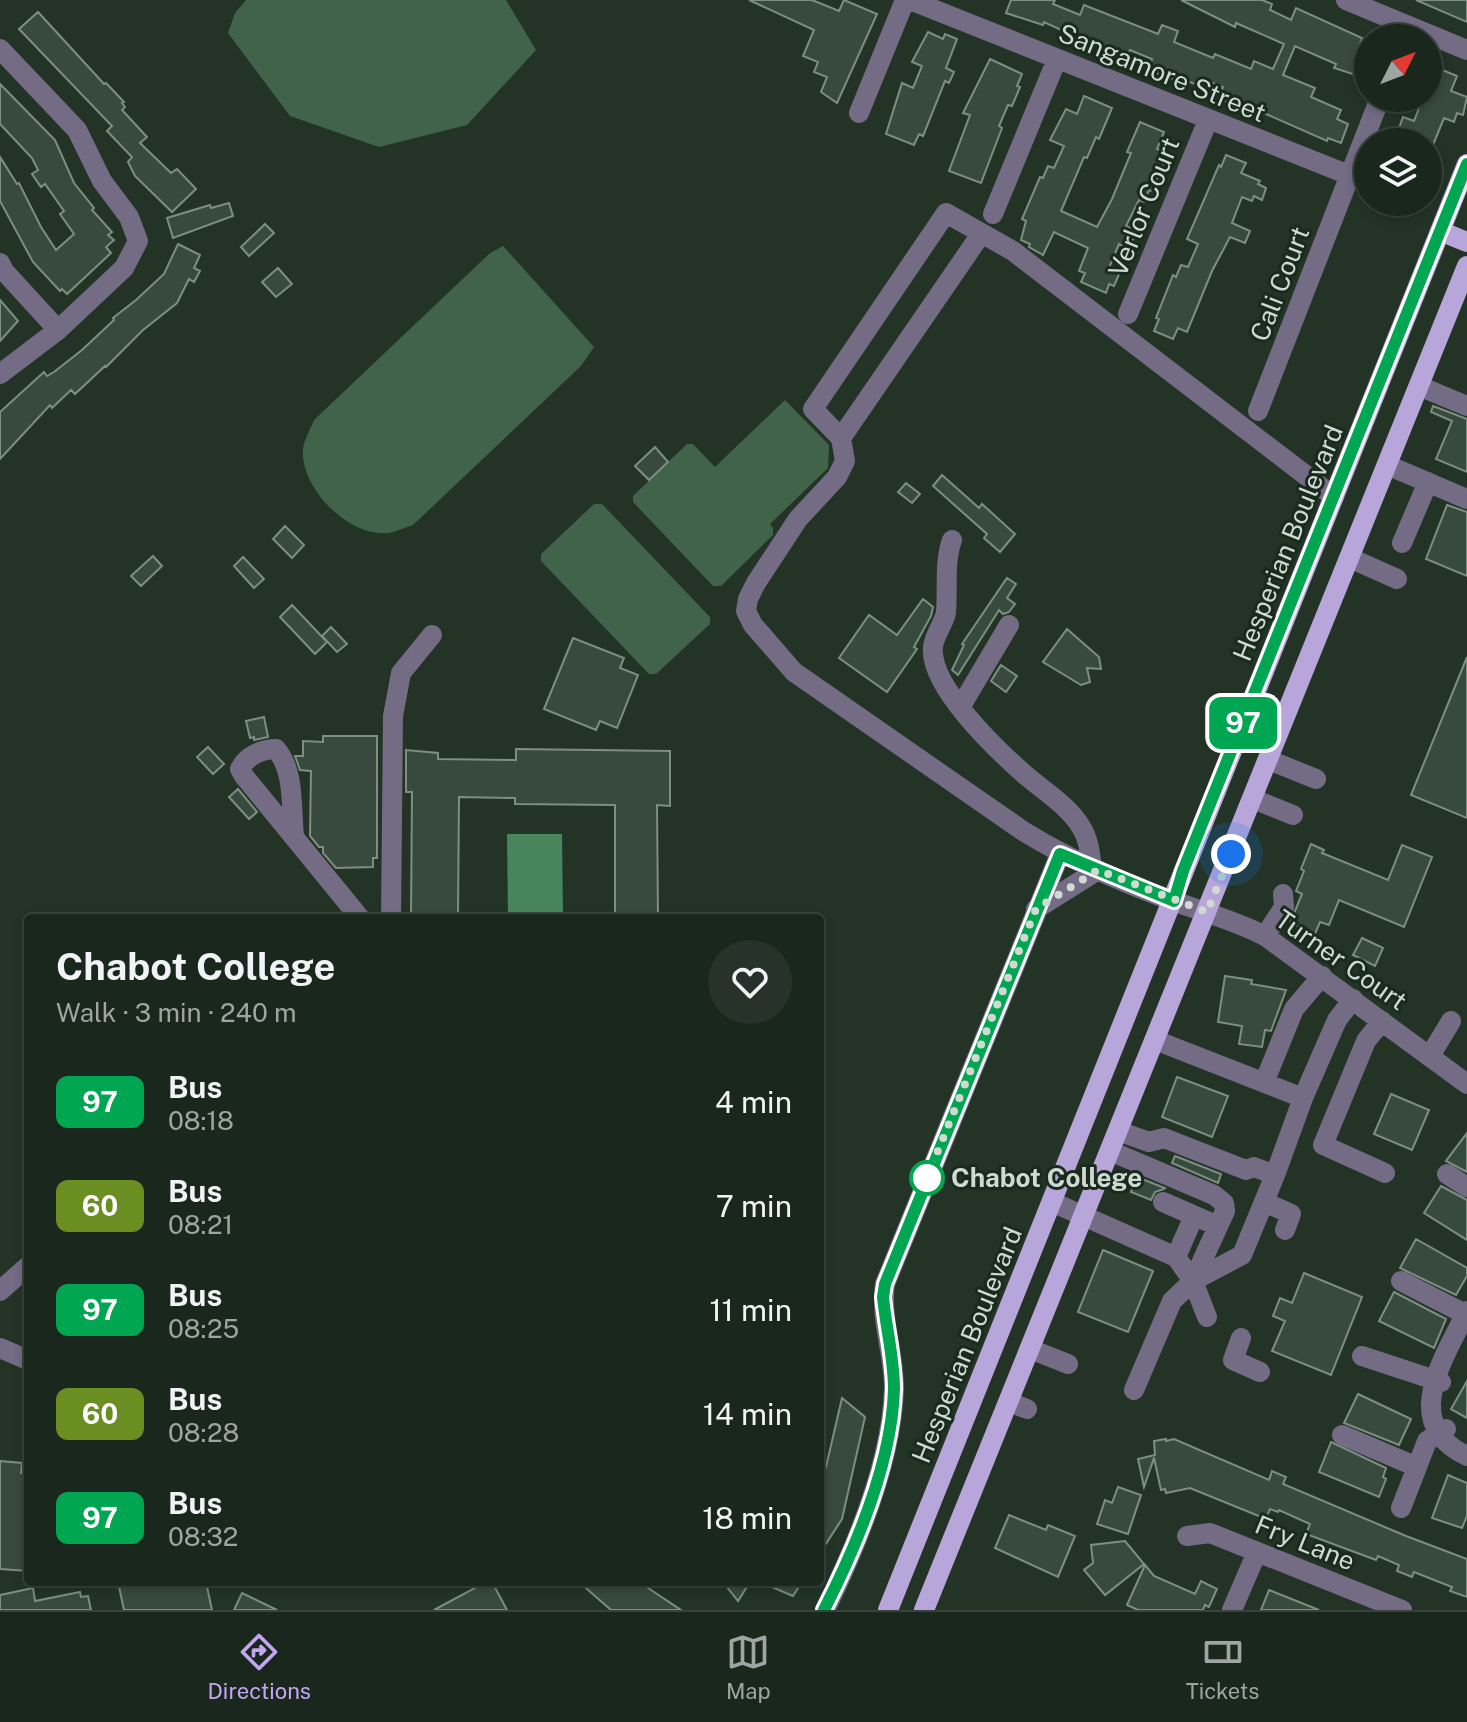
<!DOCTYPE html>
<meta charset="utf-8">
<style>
body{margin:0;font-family:"Public Sans",sans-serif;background:#27332a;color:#f1f3f6;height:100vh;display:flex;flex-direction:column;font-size:30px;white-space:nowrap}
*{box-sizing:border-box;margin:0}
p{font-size:26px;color:#9fa5a4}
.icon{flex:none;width:44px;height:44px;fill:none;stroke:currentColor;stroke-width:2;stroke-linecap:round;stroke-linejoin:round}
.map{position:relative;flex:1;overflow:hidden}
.side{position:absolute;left:24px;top:914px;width:800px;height:672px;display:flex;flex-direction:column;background:#1a271d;border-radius:8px;box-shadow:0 4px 12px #0003,0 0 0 2px #38443b}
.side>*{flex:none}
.badge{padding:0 16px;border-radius:12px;font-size:28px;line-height:52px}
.needle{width:52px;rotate:48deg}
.controls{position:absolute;left:1354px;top:24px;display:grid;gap:16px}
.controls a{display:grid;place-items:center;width:88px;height:88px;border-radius:50%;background:#1a271d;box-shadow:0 4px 12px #0003,0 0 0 2px #38443b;font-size:40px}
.you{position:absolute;width:40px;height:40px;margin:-20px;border:6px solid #fff;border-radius:50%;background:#1a73e8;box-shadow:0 0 0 12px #1a73e833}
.map>.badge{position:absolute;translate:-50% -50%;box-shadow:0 0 0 4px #fff}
.round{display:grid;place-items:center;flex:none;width:84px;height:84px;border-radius:42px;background:#27332a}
.overview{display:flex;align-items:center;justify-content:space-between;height:136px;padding:0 32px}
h1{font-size:38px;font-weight:700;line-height:60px}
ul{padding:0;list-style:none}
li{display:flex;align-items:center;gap:24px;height:104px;padding:0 32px}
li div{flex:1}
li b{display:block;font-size:30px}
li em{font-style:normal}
li .badge{min-width:88px;font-weight:700;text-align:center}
.dock{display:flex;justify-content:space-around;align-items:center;height:112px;border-top:2px solid #38443b;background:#1a271d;font-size:22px;color:#9fa5a4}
.dock a{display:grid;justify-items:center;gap:4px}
.dock .selected{color:#c3a7f2}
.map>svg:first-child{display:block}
.green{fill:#40634a}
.water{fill:#49855c}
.building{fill:#384a3d;stroke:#7b9080;stroke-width:2}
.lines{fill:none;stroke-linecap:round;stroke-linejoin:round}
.minor{stroke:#746b85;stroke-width:20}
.major{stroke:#b8a6da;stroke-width:20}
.line-casing{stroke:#fff;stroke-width:18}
.line{stroke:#00a651;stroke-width:12}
.walk{stroke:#cfdad2;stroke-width:8;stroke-dasharray:0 14.4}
.stop-dot{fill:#fff;stroke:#00a651;stroke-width:4}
.labels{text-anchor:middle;stroke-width:6;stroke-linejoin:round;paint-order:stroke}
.street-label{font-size:26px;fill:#cfdad2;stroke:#192a1e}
.stop-label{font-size:26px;font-weight:bold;fill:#cfdad2;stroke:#192a1e;text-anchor:start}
</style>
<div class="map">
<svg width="1467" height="1610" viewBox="0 0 1467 1610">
<rect width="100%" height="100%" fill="#233427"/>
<path class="green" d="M246,0H506L536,50L467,125L379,147L290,116L228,33L235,13Z
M503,246L594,347L581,366L413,525C405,527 396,532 389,533C349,538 300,488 303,449C304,440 311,428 314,420L489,254Z
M785,400L829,445L828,468L770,524L773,528V535L721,586H713L633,502V496L687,444H693L715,467Z
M594,504H602L710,617V624L656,674H649L541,561V554Z"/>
<path class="water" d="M507,834H562L563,918H508Z"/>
<path class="building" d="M749,0H812L839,11L844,0L877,14L837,103L821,92L827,77L814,72L818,62L803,56L814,30Z
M1011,0H1055L1053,4L1080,15L1084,5L1158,34L1162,25L1178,31L1174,42L1213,58L1215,54L1251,69L1254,61L1273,69L1284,44L1236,23L1235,27L1181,0H1262L1272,4L1270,10L1291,20L1296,8L1362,38L1358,49L1368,53V79L1334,68L1336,64L1295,46L1283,75L1315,88L1311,97L1341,110L1337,119L1348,124L1341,143L1328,138L1327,141L1257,110L1256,112L1218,99L1223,87L1201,78L1198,85L1187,81L1185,84L1148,70L1152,59L1130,50L1127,56L1115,51L1114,54L1044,22L1043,25L1006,13Z
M1416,0H1467V22Z
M38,12L104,84L106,83L124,102L122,103L125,107L122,110L147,137L140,143L171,173L177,169L196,189L172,212L135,176L128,162L132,157L107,131L112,126L19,29Z
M928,32L943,39L945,34L957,39L946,68L954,72L949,83L945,81L923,136L919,134L914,145L886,134L902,83L913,88L922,66L912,62Z
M990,59L1022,74L1017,86L1020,87L1012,106L1008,105L999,126L1002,128L981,183L949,171L970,115L963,113Z
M1428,64L1457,76L1451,91L1467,97L1463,115L1457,113L1454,122L1444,118L1433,145L1428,142H1394L1403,117L1414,121L1423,98H1428Z
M0,84L55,140L74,183L94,208L92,210L112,232L108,235L114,240L106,247L111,253L67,294L62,289L60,291L33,262L0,201V157L17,184L19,183L41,227L56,250L74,234L60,214L64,211L45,184L41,187L32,174L38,170L32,158L0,124Z
M1084,96L1112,108L1099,139L1096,137L1087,158L1084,157L1061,211L1097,227L1112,199L1131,153L1127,152L1140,122L1164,132L1157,149L1168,154L1152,191L1149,190L1144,202L1139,200L1126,226L1138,231L1128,249L1119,244L1109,268L1120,272L1114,286L1109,284L1106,293L1081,282L1085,273L1079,271L1088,248L1054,232L1043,255L1029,247L1030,244L1021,240L1026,221L1022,219L1040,177L1043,178L1048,166L1054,168L1064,146L1050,140L1066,109L1077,114Z
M1226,155L1246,163L1241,173L1260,181L1258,184L1266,188L1262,200L1254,196L1252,201L1242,197L1232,223L1250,231L1245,243L1230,237L1212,271L1187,332L1178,328L1173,339L1154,331L1159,319L1156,318L1173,275L1176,277L1181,265L1188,267L1198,244L1187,239L1219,165L1221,167Z
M229,203L233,216L173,238L167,218L210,205L211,208Z
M265,224L274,233L249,256L241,247Z
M178,244L200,255L194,268L200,271L194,282L189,279L177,303L143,330L106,367L105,366L75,394L71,390L52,408L50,405L0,459V412L44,372L47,376L54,372L82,350L114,320L113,318L136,300L164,274Z
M278,268L292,284L276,297L262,282Z
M0,300L18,321L0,341Z
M1433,406L1467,419V472L1436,459L1452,421L1431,412Z
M655,447L668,462L649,480L635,466Z
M942,475L979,508L982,504L1015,534L1000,552L984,538L987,534L933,486Z
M906,483L920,494L912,503L898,492Z
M1447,505L1467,512V576L1426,559Z
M285,526L304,545L292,558L273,539Z
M153,556L162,566L141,586L131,576Z
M243,557L264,579L254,588L234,566Z
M1007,578L1016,584L1007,598L1015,604L1009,612L1003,614L999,610L958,675L952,670L964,645L962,644Z
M923,599L933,607L931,616L914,647L917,649L887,692L839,658L869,615L897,635Z
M292,605L327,642L315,654L280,617Z
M331,627L347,644L337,652L322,636Z
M1067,629L1099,657L1101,669L1087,668L1090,682L1081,685L1043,662Z
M573,638L624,658L620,668L638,675L617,728L600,721L596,730L544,709Z
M1467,657V818L1411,795Z
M1001,665L1017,676L1006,692L991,681Z
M264,717L268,737L254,740V737L250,738L246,721Z
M323,736H377V858H373V867L336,868L323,853V847H319L310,836L311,771L300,770L295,756H303V741L323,742Z
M208,747L224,764L213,774L197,757Z
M516,749L670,751V806L657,805L658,918H615V805L515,804V798L459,797L458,918H411L412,792H406V750L438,753V759L516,760Z
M238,789L257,812L249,819L229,797Z
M1311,844L1324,850L1322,853L1388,880L1402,845L1432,857L1404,927L1339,900L1329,925L1320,922L1315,934L1290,923L1302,894L1296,891L1304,871L1301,869Z
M1362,938L1383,948L1375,966L1353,955Z
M1225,976L1252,980L1251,984L1286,990L1271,1031L1265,1030L1262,1047L1239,1044L1242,1026L1218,1022Z
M1177,1077L1228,1096L1212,1137L1162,1117Z
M1391,1094L1429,1110L1412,1150L1374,1134Z
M1467,1133V1172L1446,1161Z
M1175,1156L1221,1174L1218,1183L1172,1163Z
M1137,1177L1165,1188L1164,1189L1155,1192L1151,1200L1131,1192Z
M1441,1186L1467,1200V1240L1424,1213Z
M1416,1239L1467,1268V1276L1456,1295L1400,1268Z
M1103,1250L1153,1271L1128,1332L1078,1312Z
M1304,1273L1362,1297L1331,1375L1272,1351L1285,1321L1273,1316L1280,1298L1292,1303Z
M1394,1292L1446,1319L1434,1348L1379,1321Z
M1467,1381V1418L1451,1409Z
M1358,1394L1411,1419L1399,1445L1344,1423Z
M842,1398L865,1417L842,1519L820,1553V1468L826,1467Z
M1166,1439V1441L1174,1439L1269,1480L1272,1471L1286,1477L1283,1484L1406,1536L1467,1559V1597L1450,1591L1452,1587L1414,1572L1412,1577L1397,1571L1399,1565L1378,1556L1376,1560L1306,1534L1310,1524L1279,1510L1278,1512L1270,1509L1266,1519L1190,1488L1166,1493L1165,1489L1161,1490L1154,1458L1144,1487L1138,1459L1155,1455L1154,1441Z
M1331,1442L1386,1468L1383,1477L1386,1479L1379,1497L1319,1472Z
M0,1461L22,1463L21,1473L28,1474V1571L0,1569Z
M1448,1475L1467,1483V1516L1462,1528L1432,1518Z
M1118,1487L1141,1495L1128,1534L1097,1524L1105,1500L1112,1503Z
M1009,1515L1046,1530L1048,1525L1075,1536L1058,1577L995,1548Z
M1125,1541L1144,1564L1105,1595L1084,1570L1093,1563L1091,1545Z
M1145,1565L1154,1576L1195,1594L1201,1581L1217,1589L1209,1607L1205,1605L1203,1610H1138L1127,1605Z
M118,1582H206L212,1610H124Z
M486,1582H492L507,1610H434Z
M579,1582H639L681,1610H611Z
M723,1582H750L738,1601Z
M760,1582H802L793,1596Z
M33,1588L35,1601L80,1592L81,1597L88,1596L91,1610H0V1595Z
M1269,1590L1319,1610H1261Z
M242,1593L277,1610H234Z"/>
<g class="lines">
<path class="minor" d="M910,0L1349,175
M1346,0L1467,50
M0,49L77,130L102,181L129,217L138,241L124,268L58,330L0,374
M859,113L905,0
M993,214L1057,59
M0,263L4,271L58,330
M1128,314L1208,120
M1419,386L1467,406
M1258,411L1380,98
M841,438L981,234
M1387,465L1467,499
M1334,497L1013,251L946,213L813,409L841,438L845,461L837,477L798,519L756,583L748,599L746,611L753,625L794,672L1023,831C1070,860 1121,882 1173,901C1204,912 1236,921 1265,936L1467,1084
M952,540C944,562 948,589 946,612C944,624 934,635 933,647C929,686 996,749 1023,773C1042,790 1068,805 1081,827C1089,839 1090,854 1092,868
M1402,543L1428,482
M1350,558L1397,579
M961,706L1009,625
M1269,760L1316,779
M1253,799L1293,815
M294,836C291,808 295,771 276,749C262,749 246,756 240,769L244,776L360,918
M1036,909L1098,870
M391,918L393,716L401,673L432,635
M1265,936L1284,907L1283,894
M1382,1021L1366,1041L1323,1145L1385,1173
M1430,1056L1451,1021
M1264,1083L1294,1009L1322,976
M1303,1098L1337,1020L1353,999
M1118,1131L1149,1142L1164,1138L1246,1170L1254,1167L1275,1175L1303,1098L1155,1040
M1110,1151L1214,1195L1224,1203L1225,1211L1193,1281
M1447,1174L1467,1187
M1052,1202L1176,1257L1193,1281L1207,1317
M1163,1202L1211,1223
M1264,1202L1291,1214L1285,1230
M1176,1257L1194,1216
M1401,1281L1467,1315
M0,1291L28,1266
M1467,1311C1444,1358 1399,1424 1467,1456
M1241,1338L1233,1360L1260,1372
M0,1348L28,1360
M1030,1349L1068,1364
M1362,1356L1441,1382
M1134,1390L1172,1301L1193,1281L1242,1255L1275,1175
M1009,1402L1027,1409
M1342,1435L1417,1467L1401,1508
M1417,1467L1427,1441L1446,1429
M1187,1536L1210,1533L1402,1610
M825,1610C857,1545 892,1461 894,1388C894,1353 880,1319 885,1284L1060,854
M1232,1610L1257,1552"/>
<path class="major" d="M1440,231L1467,242
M888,1610L1467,164
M924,1610L1467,266"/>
</g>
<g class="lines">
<defs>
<path id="line" d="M824,1610C857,1545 892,1463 894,1389C894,1358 886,1328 883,1297L885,1284L1060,854L1174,901L1183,871L1467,164"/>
</defs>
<use href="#line" class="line-casing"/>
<use href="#line" class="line"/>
<path class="walk" d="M927,1178L1036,909L1098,870L1207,912L1231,854"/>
</g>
<circle class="stop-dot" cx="927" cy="1178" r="16"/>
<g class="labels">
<g class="street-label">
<text transform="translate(1162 73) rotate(22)" y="9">Sangamore Street</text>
<text transform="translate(1144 207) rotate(-68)" y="9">Verlor Court</text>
<text transform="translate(1280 284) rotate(-69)" y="9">Cali Court</text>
<text transform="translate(1288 543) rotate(-68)" y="9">Hesperian Boulevard</text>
<text transform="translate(1341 960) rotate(35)" y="9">Turner Court</text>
<text transform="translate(967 1345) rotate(-68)" y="9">Hesperian Boulevard</text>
<text transform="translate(1305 1543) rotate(22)" y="9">Fry Lane</text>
</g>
<g class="stop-label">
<text x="951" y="1187">Chabot College</text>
</g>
</g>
</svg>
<div class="controls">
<a><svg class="needle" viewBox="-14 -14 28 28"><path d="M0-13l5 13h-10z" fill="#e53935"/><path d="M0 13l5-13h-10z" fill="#9fa5a4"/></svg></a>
<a><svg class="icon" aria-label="layers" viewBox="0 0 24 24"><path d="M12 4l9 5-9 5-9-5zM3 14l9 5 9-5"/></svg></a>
</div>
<div class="you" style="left:1231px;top:854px"></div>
<b class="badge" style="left:1243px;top:723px;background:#00a651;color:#fff">97</b>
<section class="side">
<div class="overview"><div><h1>Chabot College</h1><p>Walk · 3 min · 240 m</p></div><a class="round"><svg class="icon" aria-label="heart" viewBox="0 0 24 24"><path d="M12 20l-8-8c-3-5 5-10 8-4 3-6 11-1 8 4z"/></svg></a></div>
<ul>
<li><span class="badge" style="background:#00a651;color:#fff">97</span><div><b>Bus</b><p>08:18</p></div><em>4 min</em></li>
<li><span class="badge" style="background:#6b8e23;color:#fff">60</span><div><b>Bus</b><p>08:21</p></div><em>7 min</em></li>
<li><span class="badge" style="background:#00a651;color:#fff">97</span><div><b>Bus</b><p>08:25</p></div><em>11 min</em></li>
<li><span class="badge" style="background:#6b8e23;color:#fff">60</span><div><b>Bus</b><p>08:28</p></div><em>14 min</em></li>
<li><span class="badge" style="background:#00a651;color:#fff">97</span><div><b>Bus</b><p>08:32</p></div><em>18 min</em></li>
</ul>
</section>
</div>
<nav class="dock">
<a class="selected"><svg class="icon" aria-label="directions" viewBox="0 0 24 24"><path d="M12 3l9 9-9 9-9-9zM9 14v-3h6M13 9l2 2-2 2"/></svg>Directions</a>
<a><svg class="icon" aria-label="map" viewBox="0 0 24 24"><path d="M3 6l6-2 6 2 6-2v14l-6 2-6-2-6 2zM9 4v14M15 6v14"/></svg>Map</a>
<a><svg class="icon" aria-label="tickets" viewBox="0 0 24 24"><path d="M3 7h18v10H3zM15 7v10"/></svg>Tickets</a>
</nav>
